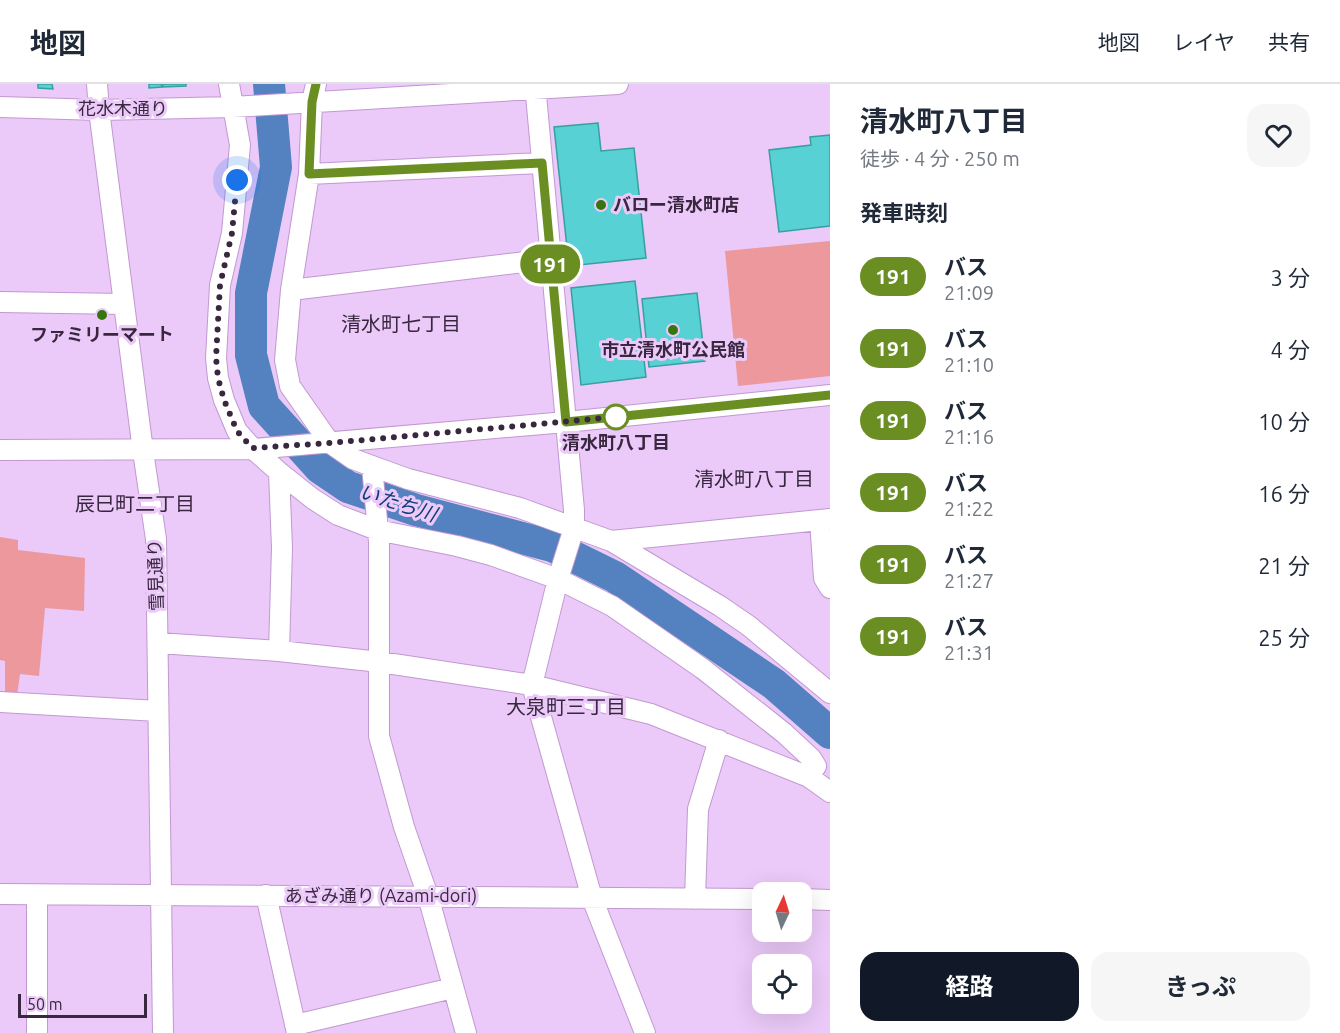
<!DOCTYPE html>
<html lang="ja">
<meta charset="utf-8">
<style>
body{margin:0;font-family:Ubuntu,"Noto Sans JP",sans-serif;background:#f6f6f7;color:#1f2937;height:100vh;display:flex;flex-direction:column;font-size:22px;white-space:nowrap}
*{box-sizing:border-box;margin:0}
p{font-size:20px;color:#747a83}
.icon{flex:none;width:33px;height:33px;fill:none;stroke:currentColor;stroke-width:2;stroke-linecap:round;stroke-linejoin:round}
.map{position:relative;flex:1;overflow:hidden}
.sheet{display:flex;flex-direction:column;background:#fff;width:510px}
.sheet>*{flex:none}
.badge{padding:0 12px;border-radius:20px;font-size:21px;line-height:39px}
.needle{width:39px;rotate:4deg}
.fabs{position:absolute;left:752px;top:798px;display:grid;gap:12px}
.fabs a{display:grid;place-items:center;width:60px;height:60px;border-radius:12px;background:#fff;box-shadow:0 6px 24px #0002;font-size:30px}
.scale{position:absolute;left:18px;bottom:15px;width:129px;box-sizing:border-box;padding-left:6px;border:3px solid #38273e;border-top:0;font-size:16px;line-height:21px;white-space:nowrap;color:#38273e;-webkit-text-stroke:4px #ebc9f8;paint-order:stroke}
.you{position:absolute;width:30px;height:30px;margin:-15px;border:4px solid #fff;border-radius:50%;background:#1a73e8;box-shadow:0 0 0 9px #1a73e833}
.map>.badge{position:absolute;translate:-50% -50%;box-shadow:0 0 0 3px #fff}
h2{padding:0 30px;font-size:22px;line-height:54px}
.round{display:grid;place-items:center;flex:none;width:63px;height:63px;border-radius:18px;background:#f6f6f7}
.headline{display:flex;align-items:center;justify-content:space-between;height:102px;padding:0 30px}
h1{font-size:28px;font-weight:700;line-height:45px}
.button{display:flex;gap:12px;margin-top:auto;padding:12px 30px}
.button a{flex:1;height:69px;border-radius:18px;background:#111827;color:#fff;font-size:24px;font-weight:700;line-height:69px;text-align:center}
.button a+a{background:#f6f6f7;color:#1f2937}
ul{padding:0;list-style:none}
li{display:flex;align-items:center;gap:18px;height:72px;padding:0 30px}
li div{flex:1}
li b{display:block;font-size:22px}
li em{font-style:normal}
li .badge{min-width:66px;font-weight:700;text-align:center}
header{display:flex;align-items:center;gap:36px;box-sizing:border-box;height:84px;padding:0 30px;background:#fff;border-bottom:2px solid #e0e1e3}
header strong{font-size:28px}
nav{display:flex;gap:33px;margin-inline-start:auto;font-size:21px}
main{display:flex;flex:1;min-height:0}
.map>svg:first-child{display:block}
.green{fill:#ec989c}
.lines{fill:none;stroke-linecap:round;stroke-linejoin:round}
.river{stroke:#5481bf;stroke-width:32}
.building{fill:#57d1d3;stroke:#389fa1;stroke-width:1.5}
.minor-casing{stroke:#c298d1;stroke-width:22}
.minor{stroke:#fff;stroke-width:20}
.line-casing{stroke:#fff;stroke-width:14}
.line{stroke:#6b8e23;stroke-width:9}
.walk{stroke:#38273e;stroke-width:6;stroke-dasharray:0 10.8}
.poi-dot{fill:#37750e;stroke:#ebc9f8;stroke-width:2}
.stop-dot{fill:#fff;stroke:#6b8e23;stroke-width:3}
.labels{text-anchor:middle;stroke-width:6;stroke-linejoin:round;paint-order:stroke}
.street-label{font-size:18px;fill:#38273e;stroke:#ebc9f8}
.poi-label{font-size:18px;font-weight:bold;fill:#38273e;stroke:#ebc9f8}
.stop-label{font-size:18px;font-weight:bold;fill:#38273e;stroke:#ebc9f8}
.neighbourhood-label{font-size:20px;fill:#38273e;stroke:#ebc9f8}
.water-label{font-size:20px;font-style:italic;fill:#0f3c76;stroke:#ebc9f8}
</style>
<header>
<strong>地図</strong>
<nav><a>地図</a><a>レイヤ</a><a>共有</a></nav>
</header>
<main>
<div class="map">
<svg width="830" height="949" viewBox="0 0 830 949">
<rect width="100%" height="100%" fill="#ebc9f8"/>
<path class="green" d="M830,157V292L738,302L725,167Z
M0,453L18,456V466L85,474L84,527L45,524L39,592L20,590L17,612L5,611V577L0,576Z"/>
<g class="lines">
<path class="river" d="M269,0L276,83L251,209V271L264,322L320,384L348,403L416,426L552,462L615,493L774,600L830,649"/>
</g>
<path class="building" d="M38,0H52L53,5L38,4Z
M149,0H161L162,3L149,4Z
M163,0H186V2L163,3Z
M598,39L601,67L634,64L646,174L569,182L554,43Z
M830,51V142L779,148L769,66L811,61L810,53Z
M635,197L646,293L581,301L571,204Z
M697,209L705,277L649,283L642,215Z"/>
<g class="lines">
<defs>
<path id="minor" d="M97,0L99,26L143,367L156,455L163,949
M229,0L240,61L232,149L220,201L216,274L218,294L224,316L237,347L253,365L279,388L313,415L338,431L377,446L457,462L491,471L558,495L612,522L703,585L784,649L811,674L816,682L809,693
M316,0L312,18L309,90L291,206L285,276L290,302L330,359L353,375L372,382L408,395L520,424L611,457L720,522L749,542L830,609
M535,0L574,426V444L558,495L532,601L592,814L645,949
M0,23L99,26L233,23L618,0
M309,90L542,79
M291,206L550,175
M0,218L124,220
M0,366L253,365L566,338L830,311
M372,382L379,458V652L404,743L428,812L466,949
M279,388L282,464L279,567
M820,436L824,494L830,504
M611,457L830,435
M158,559L279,567L380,578L532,601L651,630L809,693L830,708
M0,618L158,627
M0,810L762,815
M37,811V949
M266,811L297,949
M695,815L698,725L719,656
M801,815L830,816
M295,941L453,904"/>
</defs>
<use href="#minor" class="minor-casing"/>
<use href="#minor" class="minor"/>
</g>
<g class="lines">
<defs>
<path id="line" d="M316,0L312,18L309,90L542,79L566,338L830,311"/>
</defs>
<use href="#line" class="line-casing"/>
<use href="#line" class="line"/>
<path class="walk" d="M237,96L232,149L220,201L216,274L218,294L224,316L237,347L252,364L330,359L616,333"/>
</g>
<g class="poi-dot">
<circle cx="601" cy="121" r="6"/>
<circle cx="102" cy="231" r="6"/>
<circle cx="673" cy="246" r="6"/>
</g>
<circle class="stop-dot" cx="616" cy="333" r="12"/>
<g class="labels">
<g class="street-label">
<text x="123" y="31">花水木通り</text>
<text transform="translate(156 491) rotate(-92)" y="6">雪見通り</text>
<text x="381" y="818">あざみ通り (Azami-dori)</text>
</g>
<g class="poi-label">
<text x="613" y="127" text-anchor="start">バロー清水町店</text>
<text x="102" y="257">ファミリーマート</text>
<text x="673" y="272">市立清水町公民館</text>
</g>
<g class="stop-label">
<text x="616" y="365">清水町八丁目</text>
</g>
<g class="neighbourhood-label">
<text x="401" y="247">清水町七丁目</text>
<text x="754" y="402">清水町八丁目</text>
<text x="135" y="427">辰巳町二丁目</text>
<text x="566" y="630">大泉町三丁目</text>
</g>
<g class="water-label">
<text transform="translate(398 419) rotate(18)" y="7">いたち川</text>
</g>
</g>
</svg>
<div class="fabs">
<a><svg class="needle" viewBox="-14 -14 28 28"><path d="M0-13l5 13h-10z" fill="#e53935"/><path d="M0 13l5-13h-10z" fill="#747a83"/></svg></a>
<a><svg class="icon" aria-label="locate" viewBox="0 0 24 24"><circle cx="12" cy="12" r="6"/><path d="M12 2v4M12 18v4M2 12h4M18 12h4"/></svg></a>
</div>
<div class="scale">50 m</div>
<div class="you" style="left:237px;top:96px"></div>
<b class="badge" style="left:550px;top:180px;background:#6b8e23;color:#fff">191</b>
</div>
<section class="sheet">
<div class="headline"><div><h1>清水町八丁目</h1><p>徒歩 · 4 分 · 250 m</p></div><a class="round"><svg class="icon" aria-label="heart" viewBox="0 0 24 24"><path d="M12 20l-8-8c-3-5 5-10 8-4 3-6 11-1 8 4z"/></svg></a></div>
<h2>発車時刻</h2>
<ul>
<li><span class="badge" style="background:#6b8e23;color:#fff">191</span><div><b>バス</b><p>21:09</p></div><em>3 分</em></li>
<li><span class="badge" style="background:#6b8e23;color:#fff">191</span><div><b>バス</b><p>21:10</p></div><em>4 分</em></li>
<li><span class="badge" style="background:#6b8e23;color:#fff">191</span><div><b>バス</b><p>21:16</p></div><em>10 分</em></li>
<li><span class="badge" style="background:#6b8e23;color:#fff">191</span><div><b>バス</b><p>21:22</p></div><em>16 分</em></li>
<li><span class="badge" style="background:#6b8e23;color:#fff">191</span><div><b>バス</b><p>21:27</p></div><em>21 分</em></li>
<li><span class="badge" style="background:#6b8e23;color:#fff">191</span><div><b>バス</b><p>21:31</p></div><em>25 分</em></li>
</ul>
<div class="button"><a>経路</a><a>きっぷ</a></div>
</section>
</main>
